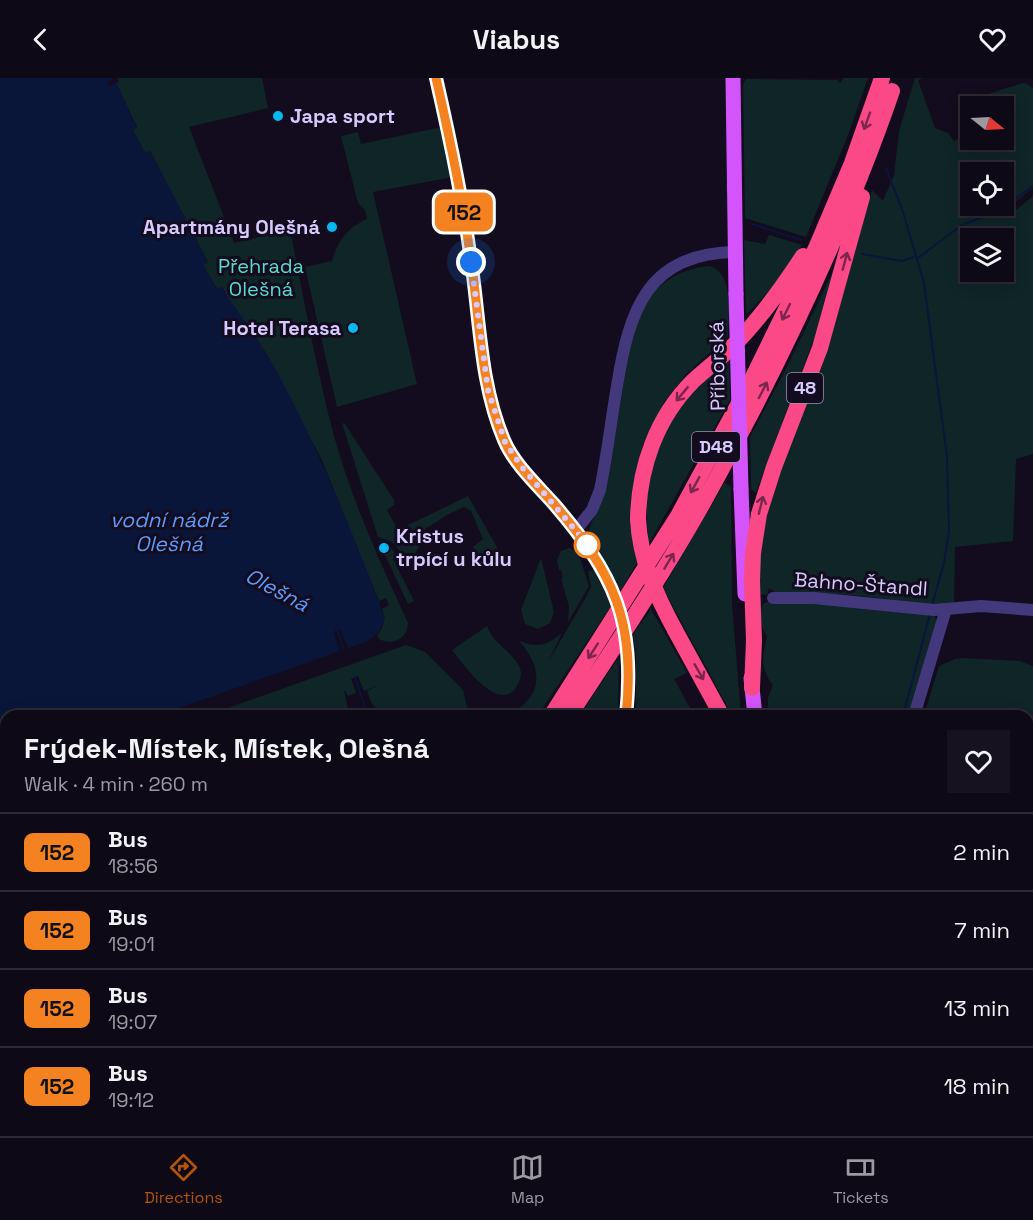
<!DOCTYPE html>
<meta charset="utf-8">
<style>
body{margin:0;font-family:"Space Grotesk",sans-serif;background:#17121f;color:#f1f3f6;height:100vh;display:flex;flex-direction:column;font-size:22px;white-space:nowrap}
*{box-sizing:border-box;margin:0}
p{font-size:20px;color:#9b9aa1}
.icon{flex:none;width:33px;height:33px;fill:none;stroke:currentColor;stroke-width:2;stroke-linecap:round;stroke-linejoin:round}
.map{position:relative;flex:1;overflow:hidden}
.sheet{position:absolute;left:0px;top:632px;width:1034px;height:428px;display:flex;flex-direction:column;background:#0e0916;border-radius:18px 18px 0 0;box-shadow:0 3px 15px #0003,0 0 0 2px #2e2a35}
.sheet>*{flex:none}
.badge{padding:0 12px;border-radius:9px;font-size:21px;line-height:39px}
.needle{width:39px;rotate:108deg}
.controls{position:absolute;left:960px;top:18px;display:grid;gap:12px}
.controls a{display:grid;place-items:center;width:54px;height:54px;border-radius:0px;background:#0e0916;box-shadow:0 3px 15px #0003,0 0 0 2px #2e2a35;font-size:30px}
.you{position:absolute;width:30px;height:30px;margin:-15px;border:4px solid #fff;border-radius:50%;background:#1a73e8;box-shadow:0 0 0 9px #1a73e833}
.map>.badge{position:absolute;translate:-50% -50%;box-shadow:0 0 0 3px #fff}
.round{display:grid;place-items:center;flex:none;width:63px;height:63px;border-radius:0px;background:#17121f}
.head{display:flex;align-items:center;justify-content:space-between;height:102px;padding:0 24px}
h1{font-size:28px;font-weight:700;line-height:45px}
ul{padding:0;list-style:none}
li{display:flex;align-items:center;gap:18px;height:78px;padding:0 24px;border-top:2px solid #2e2a35}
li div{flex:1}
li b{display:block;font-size:22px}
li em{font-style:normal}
li .badge{min-width:66px;font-weight:700;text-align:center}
header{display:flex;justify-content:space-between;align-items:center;height:78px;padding:0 24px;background:#0e0916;font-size:27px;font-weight:700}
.tab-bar{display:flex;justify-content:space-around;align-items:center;height:84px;border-top:2px solid #2e2a35;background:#0e0916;font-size:16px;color:#9b9aa1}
.tab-bar a{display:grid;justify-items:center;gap:3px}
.tab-bar .active{color:#b45309}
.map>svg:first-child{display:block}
.green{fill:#102528;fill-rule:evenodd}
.water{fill:#0a153a}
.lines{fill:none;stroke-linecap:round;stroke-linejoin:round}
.stream{stroke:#0a153a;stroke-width:2}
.minor{stroke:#44387c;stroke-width:12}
.major{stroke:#d354fb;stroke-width:15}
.highway{stroke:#fb4886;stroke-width:16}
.minor-bridge{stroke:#44387c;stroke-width:12}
.major-bridge{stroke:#d354fb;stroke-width:15}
.highway-bridge{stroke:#fb4886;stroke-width:16}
.oneway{stroke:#7b274d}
.line-casing{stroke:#fff;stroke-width:14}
.line{stroke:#f58220;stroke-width:9}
.walk{stroke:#d7cafe;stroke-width:6;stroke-dasharray:0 10.8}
.poi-dot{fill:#05b8ef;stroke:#120c1e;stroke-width:2}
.stop-dot{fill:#fff;stroke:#f58220;stroke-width:3}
.labels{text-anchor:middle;stroke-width:6;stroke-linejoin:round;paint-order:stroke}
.shield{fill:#120c1e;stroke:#9c91bb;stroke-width:1.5}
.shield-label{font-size:18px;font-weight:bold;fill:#d7cafe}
.poi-label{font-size:20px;font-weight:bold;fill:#d7cafe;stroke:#120c1e;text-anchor:start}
.park-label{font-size:20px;fill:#59dbcc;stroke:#120c1e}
.street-label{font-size:20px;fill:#d7cafe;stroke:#120c1e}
.water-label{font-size:21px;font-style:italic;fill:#5b9bfb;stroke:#120c1e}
</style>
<header><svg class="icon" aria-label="back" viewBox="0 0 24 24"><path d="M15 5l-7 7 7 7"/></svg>Viabus<svg class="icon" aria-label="heart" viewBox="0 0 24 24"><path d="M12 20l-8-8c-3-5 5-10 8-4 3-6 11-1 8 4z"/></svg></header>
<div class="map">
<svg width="1033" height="1058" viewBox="0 0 1033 1058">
<rect width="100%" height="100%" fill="#120c1e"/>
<path class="green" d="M118,0H262L268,30L189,49L234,165L290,152C304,221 316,290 334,358C352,423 380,484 408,545C408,561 392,568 379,561L377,557C384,548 386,542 382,531L389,527L386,520L379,523L321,380L249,248L235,233L222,209L217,211L203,187L208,184L150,73L145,75L133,52L137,49L116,5L119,4Z
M844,0H868L848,57L806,159L745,140L743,6L746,1L837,2L840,5Z
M915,0H923L918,2L935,50L948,55L954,63L970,55V62H1004V28H971L975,20L1023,5L1027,6L1033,10V110L1014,125L1016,132L1033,118V376L1016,381L1013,463L955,469L954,526C929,529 913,524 888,521C851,516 813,514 776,515L769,510L767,517L758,516L759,488L768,424L836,239L872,112L883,123L894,97L899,53ZM970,94H1004V128H970ZM970,160H1004V194H970Z
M442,49L453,99L373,114L417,306L337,329L305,189L332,183C338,162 347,150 367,141L365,132L358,125L341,58L358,54L361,66Z
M769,157L802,167L784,198L746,237L744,162L765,166Z
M709,188C735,195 728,237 728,258L687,295L665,323L643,366L632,416L637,485L620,513L602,477L591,461L589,453C594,435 605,421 608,402C613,373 617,344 622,316C630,259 639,195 709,188Z
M834,191L815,258L756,415L751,411L750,359L787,289Z
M729,276L730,322L648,467L646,419L653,379L674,334Z
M342,345L345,346L394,422V427L387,432L398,452L468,418L503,480L484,488L473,469L483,461L471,433L464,429L447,437L422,453L419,469L414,477L402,475L392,464L378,459Z
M725,404L731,409L732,526L741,638L732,637L663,510Z
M379,464L389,467L397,478L393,481L414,523L408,526Z
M569,470L578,474L589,508L568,544L569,528L561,501L563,500L561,492H559L557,482L561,473Z
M541,480L554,534L550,545L538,551L525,546L521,532Z
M594,491L611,528L538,637L505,638C543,622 545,591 519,563C539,570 546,568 562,555L548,584L586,519L591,508L588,494Z
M772,522L832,523L880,529L885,527L934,535L937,545L910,637H768V620L773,607C759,590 763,578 767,558C760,547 758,538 763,526Z
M651,531L687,595L674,601L694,637H636V575L633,557Z
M487,548C493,565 511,573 519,588C522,593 521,601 518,606C501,640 463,586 452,572Z
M406,567L425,574L463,612L469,637H381L371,624L367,613L379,607L364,613L358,598L351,601L356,615L348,618L344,612L349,637H208Z
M619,579L618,637H580Z
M964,580L1020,583L1033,588V887H1028V638L924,637L939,588L955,581Z
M6,711V833L0,824V713Z
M549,1053H654L652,1058H548Z
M670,1053H761V1058H674Z"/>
<path class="water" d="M0,0H114L107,4L109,8L116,5L137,50L133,52L145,75L150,73L208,184L203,187L217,211L222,209C237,235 257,258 272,285C317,366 352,453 385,540C380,560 367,564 348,570L341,553L336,551L334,556L340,573L160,637L6,638V693L0,695Z
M367,1053H493L492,1058H370Z"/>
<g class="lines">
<path class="stream" d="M886,90L903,134L924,205L947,379L949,452L944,485L932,527
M752,146L801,162
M862,176L902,183L917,178
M918,180L962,147L1001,132L1033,108
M336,549L344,572
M355,599L368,638
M903,638L930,536
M0,873L6,870
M696,1053L704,1058
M659,1058L662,1053
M864,1058L868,1053"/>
<path class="minor" d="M436,0L463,126L488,312L497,343L505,364L521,388L576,452L600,487
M576,452L592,432L600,412C607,378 611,343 617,308C629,233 647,175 735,174
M773,520H814L934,532L981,528L1033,532
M626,638L628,605
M914,638L946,531
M0,837L6,846
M0,926L6,924
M1028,984L1033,979
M360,1053L363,1058
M892,1053L895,1058
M538,1058L540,1053
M929,1058L943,1053"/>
<path class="major" d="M733,0L736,216
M741,411L745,516
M751,600L755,638
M775,1058V1053"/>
<path class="highway" d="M638,441C639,390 656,340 693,303C707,290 722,279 735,266C761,240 782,210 803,178
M675,552L722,638
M752,610L754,563L752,503L753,475L759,436L774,389L820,270L862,119
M551,638L678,438L752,301L816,170L852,85L882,0
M569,638C611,574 653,512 691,446C714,407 735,366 756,326C808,224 855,121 892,13
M208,1058L213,1053
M229,1058L233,1053"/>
<path class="minor-bridge" d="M600,487C621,524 630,563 628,605"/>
<path class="major-bridge" d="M736,216L741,411"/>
<path class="highway-bridge" d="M638,441C640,482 656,517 675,552"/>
</g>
<defs><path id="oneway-shaft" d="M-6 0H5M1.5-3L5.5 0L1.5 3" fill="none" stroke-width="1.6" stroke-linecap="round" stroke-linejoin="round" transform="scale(1.5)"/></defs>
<g class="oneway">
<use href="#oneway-shaft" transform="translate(867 43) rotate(110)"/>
<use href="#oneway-shaft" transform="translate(845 183) rotate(-75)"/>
<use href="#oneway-shaft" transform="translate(786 234) rotate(116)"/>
<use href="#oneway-shaft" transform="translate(763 312) rotate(-63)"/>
<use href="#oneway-shaft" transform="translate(682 316) rotate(130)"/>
<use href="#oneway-shaft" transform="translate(695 407) rotate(119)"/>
<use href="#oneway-shaft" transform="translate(761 427) rotate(-76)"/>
<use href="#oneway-shaft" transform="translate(669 483) rotate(-59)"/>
<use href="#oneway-shaft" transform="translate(593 573) rotate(123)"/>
<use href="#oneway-shaft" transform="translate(699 594) rotate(60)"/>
</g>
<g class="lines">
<defs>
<path id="line" d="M436,0C450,61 463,121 471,183C480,242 480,306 504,362C514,386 537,407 554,426C614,496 636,543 626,638"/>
</defs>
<use href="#line" class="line-casing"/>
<use href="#line" class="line"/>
<path class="walk" d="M471,184L488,312L505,364L521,388L592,472L587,467"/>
</g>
<g class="poi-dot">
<circle cx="278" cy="38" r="6"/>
<circle cx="332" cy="149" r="6"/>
<circle cx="353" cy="250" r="6"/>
<circle cx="384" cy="470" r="6"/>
</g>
<circle class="stop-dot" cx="587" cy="467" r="12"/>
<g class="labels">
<g class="shield">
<rect x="787" y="295" width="36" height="30" rx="4.5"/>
<rect x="692" y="354" width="48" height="30" rx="4.5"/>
</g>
<g class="shield-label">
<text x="805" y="316">48</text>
<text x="716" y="375">D48</text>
</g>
<g class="poi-label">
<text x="290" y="45">Japa sport</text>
<text x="320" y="156" text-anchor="end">Apartmány Olešná</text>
<text x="341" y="257" text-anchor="end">Hotel Terasa</text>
<text x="396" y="465">Kristus<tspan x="396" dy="23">trpící u kůlu</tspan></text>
</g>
<g class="park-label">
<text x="261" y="195">Přehrada<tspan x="261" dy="23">Olešná</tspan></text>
</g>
<g class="street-label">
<text transform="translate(717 288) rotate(-91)" y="7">Příborská</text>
<text transform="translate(861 506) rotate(4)" y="7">Bahno-Štandl</text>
</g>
<g class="water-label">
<text x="169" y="449">vodní nádrž<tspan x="169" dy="24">Olešná</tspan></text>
<text transform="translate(277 512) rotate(28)" y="7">Olešná</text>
</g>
</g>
</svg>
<div class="controls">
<a><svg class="needle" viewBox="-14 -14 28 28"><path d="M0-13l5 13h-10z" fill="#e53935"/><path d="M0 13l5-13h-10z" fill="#9b9aa1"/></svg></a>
<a><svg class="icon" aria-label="locate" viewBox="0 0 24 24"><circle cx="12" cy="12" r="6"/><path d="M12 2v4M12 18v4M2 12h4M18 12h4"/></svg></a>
<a><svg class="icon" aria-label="layers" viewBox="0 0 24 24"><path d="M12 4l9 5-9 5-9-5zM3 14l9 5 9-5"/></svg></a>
</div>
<div class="you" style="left:471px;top:184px"></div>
<b class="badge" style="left:464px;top:134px;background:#f58220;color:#111">152</b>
<section class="sheet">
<div class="head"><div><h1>Frýdek-Místek, Místek, Olešná</h1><p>Walk · 4 min · 260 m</p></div><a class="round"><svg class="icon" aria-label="heart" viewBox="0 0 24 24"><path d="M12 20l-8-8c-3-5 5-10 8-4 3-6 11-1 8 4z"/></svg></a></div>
<ul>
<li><span class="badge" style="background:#f58220;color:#111">152</span><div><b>Bus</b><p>18:56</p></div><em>2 min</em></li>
<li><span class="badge" style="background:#f58220;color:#111">152</span><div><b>Bus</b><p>19:01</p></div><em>7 min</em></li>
<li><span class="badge" style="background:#f58220;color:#111">152</span><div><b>Bus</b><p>19:07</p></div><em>13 min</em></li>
<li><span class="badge" style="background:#f58220;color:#111">152</span><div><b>Bus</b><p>19:12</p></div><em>18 min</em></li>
</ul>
</section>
</div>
<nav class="tab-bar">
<a class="active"><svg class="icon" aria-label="directions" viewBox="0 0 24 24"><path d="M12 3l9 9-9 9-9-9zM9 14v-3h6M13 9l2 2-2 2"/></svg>Directions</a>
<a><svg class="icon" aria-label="map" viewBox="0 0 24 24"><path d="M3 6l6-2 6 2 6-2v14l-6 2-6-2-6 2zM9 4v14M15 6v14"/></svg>Map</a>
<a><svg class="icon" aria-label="tickets" viewBox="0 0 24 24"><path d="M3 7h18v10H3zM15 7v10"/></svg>Tickets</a>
</nav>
